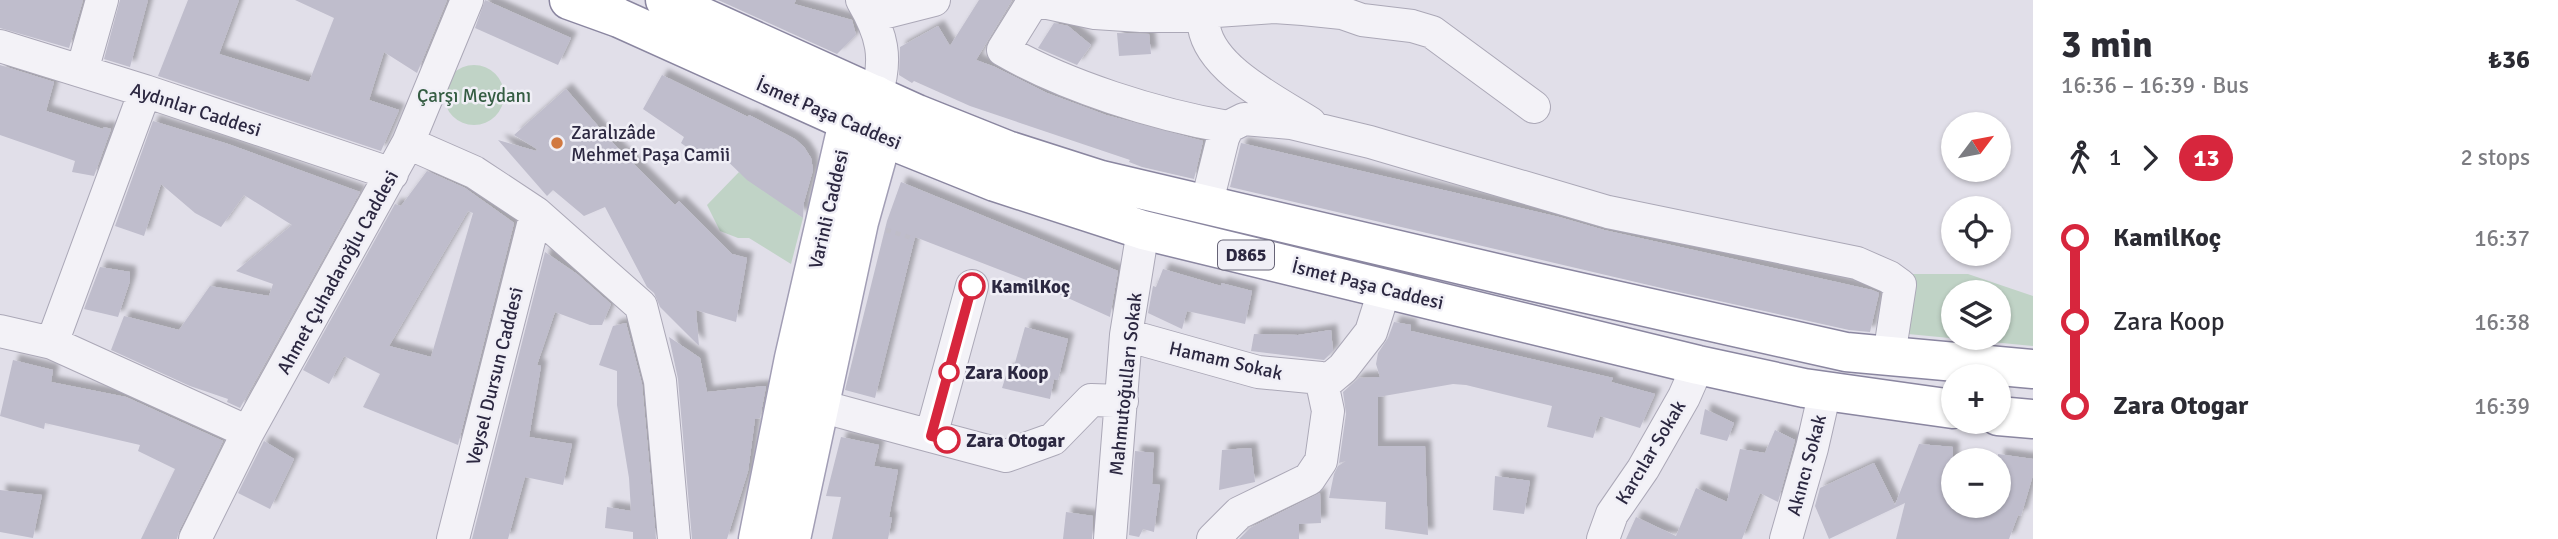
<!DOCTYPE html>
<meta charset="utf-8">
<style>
body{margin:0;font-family:Signika,sans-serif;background:#f2f2f3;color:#2b2b33;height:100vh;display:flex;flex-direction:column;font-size:26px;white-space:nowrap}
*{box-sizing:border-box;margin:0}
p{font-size:23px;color:#7c7c81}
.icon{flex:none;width:38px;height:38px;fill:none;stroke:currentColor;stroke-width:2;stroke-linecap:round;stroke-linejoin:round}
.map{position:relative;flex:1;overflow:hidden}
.sheet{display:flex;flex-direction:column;background:#fff;width:525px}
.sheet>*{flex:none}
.badge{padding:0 14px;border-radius:23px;font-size:24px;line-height:46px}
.needle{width:46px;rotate:58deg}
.tools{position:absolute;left:1941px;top:112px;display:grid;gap:14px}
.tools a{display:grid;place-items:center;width:70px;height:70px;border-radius:50%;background:#fff;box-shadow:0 2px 5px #0004;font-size:35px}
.map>.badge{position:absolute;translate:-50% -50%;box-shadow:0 0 0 4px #fff}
.legs{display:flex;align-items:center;gap:10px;height:77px;padding:0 28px;font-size:23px}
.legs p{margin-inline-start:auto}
.summary{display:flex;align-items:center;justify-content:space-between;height:119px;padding:0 28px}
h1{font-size:38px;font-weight:700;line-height:52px}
ul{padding:0 28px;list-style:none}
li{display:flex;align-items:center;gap:24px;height:84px;font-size:26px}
li i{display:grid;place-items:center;width:10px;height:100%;margin:0 9px;background:currentColor}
li i::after{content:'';width:18px;height:18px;margin:-9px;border:5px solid;border-radius:50%;background:#fff}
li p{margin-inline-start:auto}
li:first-child i{background:linear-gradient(#0000 50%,currentColor 0)}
li:last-child i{background:linear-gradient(currentColor 50%,#0000 0)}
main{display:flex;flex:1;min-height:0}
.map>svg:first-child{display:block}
.green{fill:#c0d3c6;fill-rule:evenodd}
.building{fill:#bfbdcc;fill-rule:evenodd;filter:url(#shadow)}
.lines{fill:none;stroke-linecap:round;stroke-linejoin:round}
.minor-casing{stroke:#aba8b7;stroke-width:34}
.major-casing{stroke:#a29eb5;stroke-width:41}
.highway-casing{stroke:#8a86a0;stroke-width:41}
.path{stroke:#bfbdc8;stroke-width:4.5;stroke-dasharray:5 5;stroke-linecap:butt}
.minor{stroke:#f3f2f7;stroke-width:32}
.major{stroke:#fff;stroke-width:38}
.highway{stroke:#fff;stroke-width:38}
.line-1-casing{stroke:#fff;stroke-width:16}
.line-1{stroke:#d7263d;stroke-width:10}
.poi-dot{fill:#d17941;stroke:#f0eff6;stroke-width:2.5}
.stop-1-dot{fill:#fff;stroke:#d7263d;stroke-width:3.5}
.labels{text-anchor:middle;stroke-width:5;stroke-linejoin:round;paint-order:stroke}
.shield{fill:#f0eff6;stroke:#676477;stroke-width:2}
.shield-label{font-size:18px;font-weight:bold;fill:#2c2841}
.park-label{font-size:19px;fill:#355d43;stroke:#f0eff6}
.street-label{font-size:19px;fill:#2c2841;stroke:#f0eff6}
.poi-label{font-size:19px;fill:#2c2841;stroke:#f0eff6;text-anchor:start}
.stop-label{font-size:19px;font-weight:bold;fill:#2c2841;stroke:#f0eff6;text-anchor:start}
</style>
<main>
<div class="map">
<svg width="2033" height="539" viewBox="0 0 2033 539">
<defs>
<filter id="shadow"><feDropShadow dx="6" dy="-6" stdDeviation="2" flood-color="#0004"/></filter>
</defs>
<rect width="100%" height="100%" fill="#e1dfe9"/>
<path class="green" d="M444 95a30 30 0 1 1 60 0a30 30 0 1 1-60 0Z
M739,172L803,218L791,264L749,238H738L720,231L707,205Z
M1910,274H1968L2033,296V346L1908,334ZM1953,292H1998V338H1953Z"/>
<path class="building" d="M0,0H83L69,48L0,28Z
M120,0H148L130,67L104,59Z
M188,0H239L219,54L309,82L334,18L295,0H447L417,73L384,52L369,100L399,110L381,151L158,76Z
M485,0L571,38L558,65L475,28Z
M718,0H796L794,4L852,20L856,35L837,54Z
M979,0H1012L976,60L995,67L1047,93L1106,115L1203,141L1194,179L1142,167L1129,162L1130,160L970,106L914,81L912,83L899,75L900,47L938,26L950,46Z
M1054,23L1068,26L1091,45L1077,65L1038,48Z
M1117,33L1149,34L1151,54L1119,56Z
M0,65L54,82L46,111L103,129L104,127L111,129L94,176L72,172L75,161L0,135Z
M662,75L748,117L749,115L795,139L804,147L811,158L813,170L804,202L803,218L747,180L714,148L706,161L681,143L684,137L643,109Z
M566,89L611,141L675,205L679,201L732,254L747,258L736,322L696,310L699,346L660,307L654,293L647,287L605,207L584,216L553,190L547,196L498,140L536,151L537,149L514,135Z
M153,121L228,144L360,192L240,408L227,402L228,399L190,386L111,350L124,316L179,330L210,286L269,296L273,284L236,271L292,225L244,195L221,227L195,213L161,184L144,236L115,226Z
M1241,143L1559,217L1604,230L1872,290L1879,293L1870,332L1849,330L1670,290L1230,187Z
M427,171L465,188L514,223L458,445L363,407L380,374L344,356L329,384L303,370L395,204L401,206ZM468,211L473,213L431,357L389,346Z
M901,182L1118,271L1110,317L1039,285L915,237L875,398L845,390L887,221Z
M545,252L577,274L611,304L602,325H590L555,312L537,365L541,366L529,437L572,444L563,485L525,477L508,539H472Z
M100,267L130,272V281L118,317L84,309Z
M1163,269L1221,286V283L1252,291L1245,324L1187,311L1182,329L1148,313L1153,286L1156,287Z
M1394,322L1411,325V331L1613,378L1611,382L1655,394L1640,428L1600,416L1593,438L1547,427L1552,406L1466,385L1453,384L1378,397V446H1425L1428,535L1385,529L1386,502L1329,498L1334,474L1338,466L1346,461L1339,463L1346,414L1343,392L1359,378L1380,377L1376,364L1378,353L1388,338Z
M626,323L642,384L656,539H633V532L605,528L607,507L631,511L629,478L617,405V371L599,365L613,326Z
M1025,327L1068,339L1058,380L1054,379L1050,399L1002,388L1008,369L1013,370Z
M1331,330L1333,351L1324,360L1251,351L1254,334L1298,335Z
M669,337L700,358L707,392L766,386L760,418L755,419L748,471L727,539H692L678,379Z
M13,360L53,370L51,382L126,397L223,441L179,531L177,539H141L175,469L138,451L140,445L45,423L44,429L0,416Z
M1705,409L1734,423L1727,441L1700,434Z
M1775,430L1795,440L1778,502L1760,493L1742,539H1626L1636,517L1676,536L1696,488L1727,502L1740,449L1765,453Z
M841,437L879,445L874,466L898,470L889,517L892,518L888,539H832L841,497L826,496Z
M264,441L294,459L270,509L238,493Z
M1919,444L1953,447V506H1998V454L2033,459V475L2021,516L2018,515L2009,539H1896L1905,503L1829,539L1815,506L1820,488L1874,463L1895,505Z
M1251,448L1255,482L1219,490L1222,450Z
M1135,451L1154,453L1152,484L1160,485L1154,532L1143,529L1139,537L1129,535Z
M1495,476L1530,481L1524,514L1493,510Z
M0,490L42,495L33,538L0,532Z
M1320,493L1321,523L1299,524V539H1239L1250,528Z
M1066,512L1093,516L1092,539H1063Z"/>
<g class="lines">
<defs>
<path id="minor" d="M862,0C882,34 888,58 876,95
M1205,0C1205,9 1203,19 1204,27C1211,70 1276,101 1310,123
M871,16L934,0
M0,46L145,91L392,174
M82,71L102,0
M1228,127C1157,115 1065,86 1003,50L1034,0L1095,13L1141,16H1193L1216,11L1274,7L1303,9L1342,13L1362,20L1412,26L1432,32L1534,107
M408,143L474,172L536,213L641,306L660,381L674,539
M1206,206L1223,138L1228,127L1244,119L1291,123L1370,142L1608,212L1857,263L1889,277L1900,285L1889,356
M972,286L931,436L1006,456L1053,439L1091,400L1122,401
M0,331L52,343L248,432
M1126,335L1258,372L1321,378L1328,411L1321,461L1309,479L1239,513L1213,539
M52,343L145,91
M1323,385L1343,368L1371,332L1385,288
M820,406L931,436
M195,539L248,432L408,143L467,0
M453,539L536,213
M1110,539L1126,335L1143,230
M1603,539L1612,514L1643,469L1684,397L1698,365
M1786,539L1812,448L1825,391"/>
<path id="major" d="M758,539L794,358L848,122C853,106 859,98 876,95L885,106L888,118L859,222L791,539"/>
<path id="highway" d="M569,0L619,18L883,137L995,182L1143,230L1698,365L1804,388L1953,409
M665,0L917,114L1007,150L1101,180L1530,281L1846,352L2033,369
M1998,416L2033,419"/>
</defs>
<use href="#minor" class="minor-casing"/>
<use href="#major" class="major-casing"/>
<use href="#highway" class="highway-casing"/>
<path class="path" d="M886,230L915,239"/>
<use href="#minor" class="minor"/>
<use href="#major" class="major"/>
<use href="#highway" class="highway"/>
</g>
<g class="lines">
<defs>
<path id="line-1" d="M947,440L931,436L972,286"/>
</defs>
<use href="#line-1" class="line-1-casing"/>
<use href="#line-1" class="line-1"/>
</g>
<circle class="poi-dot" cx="557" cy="143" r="7"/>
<g class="stop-1-dot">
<circle cx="972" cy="286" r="12"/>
<circle cx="949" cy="372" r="9"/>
<circle cx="947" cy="440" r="12"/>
</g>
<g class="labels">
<rect class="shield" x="1218" y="240.5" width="56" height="29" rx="5"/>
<g class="shield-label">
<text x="1246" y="261">D865</text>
</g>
<g class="park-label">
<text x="474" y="102">Çarşı Meydanı</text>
</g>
<g class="street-label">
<text transform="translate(196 109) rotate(18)" y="7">Aydınlar Caddesi</text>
<text transform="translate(829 113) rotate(23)" y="7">İsmet Paşa Caddesi</text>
<text transform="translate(828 209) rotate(-77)" y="7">Varinli Caddesi</text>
<text transform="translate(337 272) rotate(-61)" y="7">Ahmet Çuhadaroğlu Caddesi</text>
<text transform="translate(1368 284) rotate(14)" y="7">İsmet Paşa Caddesi</text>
<text transform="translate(1226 360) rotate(13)" y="7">Hamam Sokak</text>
<text transform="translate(494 376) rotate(-76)" y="7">Veysel Dursun Caddesi</text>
<text transform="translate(1125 384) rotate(-84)" y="7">Mahmutoğulları Sokak</text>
<text transform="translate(1650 452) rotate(-59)" y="7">Karcılar Sokak</text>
<text transform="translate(1806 465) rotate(-75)" y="7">Akıncı Sokak</text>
</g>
<g class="poi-label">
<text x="571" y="139">Zaralızâde<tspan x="571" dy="22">Mehmet Paşa Camii</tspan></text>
</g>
<g class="stop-label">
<text x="991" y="293">KamilKoç</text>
<text x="965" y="379">Zara Koop</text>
<text x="966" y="447">Zara Otogar</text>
</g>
</g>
</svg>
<div class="tools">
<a><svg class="needle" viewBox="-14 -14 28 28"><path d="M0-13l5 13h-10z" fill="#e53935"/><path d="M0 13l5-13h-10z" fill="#7c7c81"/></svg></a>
<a><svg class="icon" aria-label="locate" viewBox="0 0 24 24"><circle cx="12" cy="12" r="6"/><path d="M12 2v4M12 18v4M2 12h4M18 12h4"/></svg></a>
<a><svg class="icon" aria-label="layers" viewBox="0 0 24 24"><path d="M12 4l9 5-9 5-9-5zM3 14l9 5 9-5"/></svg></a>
<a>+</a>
<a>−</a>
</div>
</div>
<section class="sheet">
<div class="summary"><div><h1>3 min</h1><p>16:36 – 16:39 · Bus</p></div><b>₺36</b></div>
<div class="legs"><svg class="icon" aria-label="walk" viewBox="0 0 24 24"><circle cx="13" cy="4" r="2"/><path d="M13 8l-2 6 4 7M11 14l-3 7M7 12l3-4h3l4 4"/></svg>1<svg class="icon" aria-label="forward" viewBox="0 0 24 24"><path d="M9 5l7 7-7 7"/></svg><b class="badge" style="background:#d7263d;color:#fff">13</b><p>2 stops</p></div>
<ul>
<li><i style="color:#d7263d"></i><b>KamilKoç</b><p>16:37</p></li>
<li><i style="color:#d7263d"></i><span>Zara Koop</span><p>16:38</p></li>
<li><i style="color:#d7263d"></i><b>Zara Otogar</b><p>16:39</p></li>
</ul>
</section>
</main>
